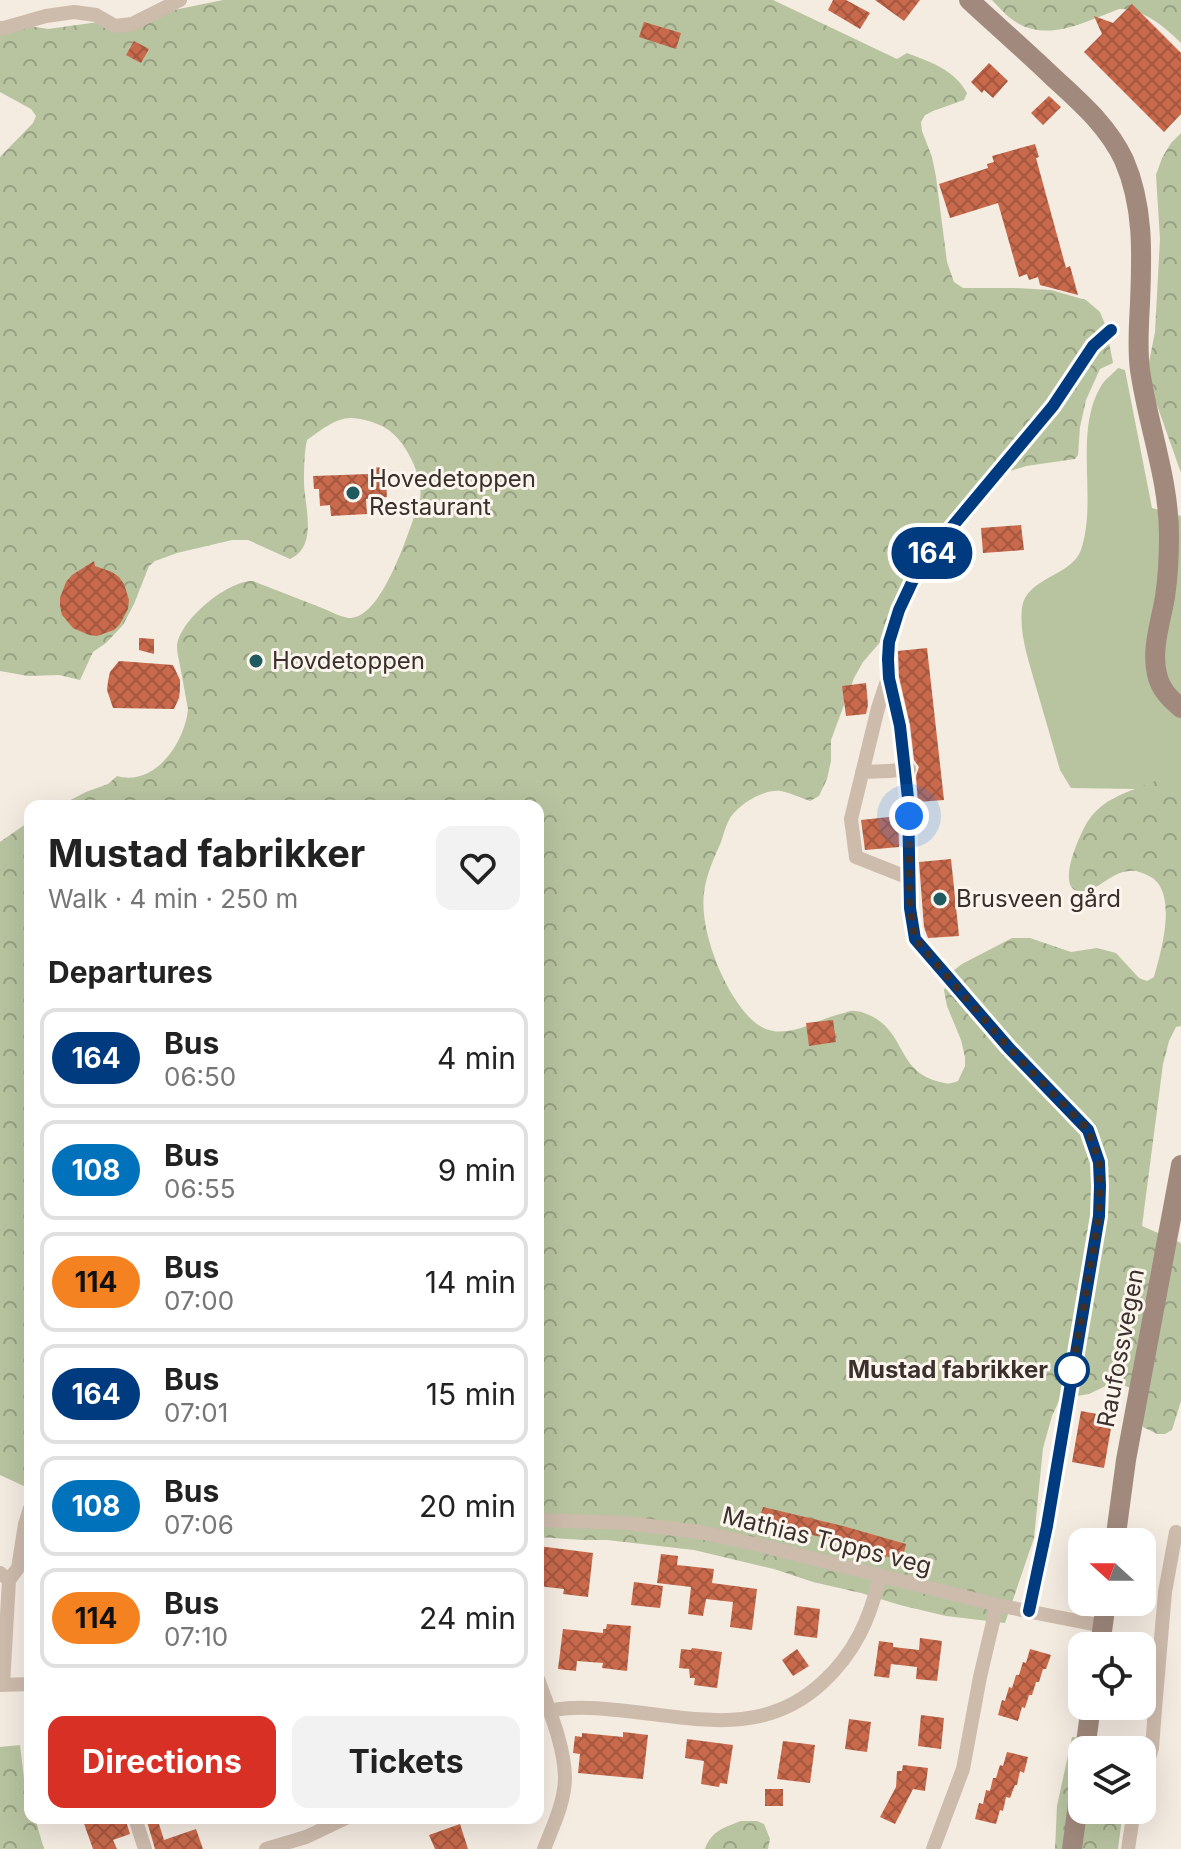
<!DOCTYPE html>
<meta charset="utf-8">
<style>
body{margin:0;font-family:Inter,sans-serif;background:#f2f2f2;color:#222;height:100vh;display:flex;flex-direction:column;font-size:30px;white-space:nowrap}
*{box-sizing:border-box;margin:0}
p{font-size:26px;color:#767676}
.icon{flex:none;width:44px;height:44px;fill:none;stroke:currentColor;stroke-width:2;stroke-linecap:round;stroke-linejoin:round}
.map{position:relative;flex:1;overflow:hidden}
.drawer{position:absolute;left:24px;top:800px;width:520px;height:1024px;display:flex;flex-direction:column;background:#fff;border-radius:16px;box-shadow:0 8px 32px #0002}
.drawer>*{flex:none}
.badge{padding:0 16px;border-radius:26px;font-size:28px;line-height:52px}
.needle{width:52px;rotate:291deg}
.controls{position:absolute;left:1068px;top:1528px;display:grid;gap:16px}
.controls a{display:grid;place-items:center;width:88px;height:88px;border-radius:16px;background:#fff;box-shadow:0 8px 32px #0002;font-size:40px}
.you{position:absolute;width:40px;height:40px;margin:-20px;border:6px solid #fff;border-radius:50%;background:#1a73e8;box-shadow:0 0 0 12px #1a73e833}
.map>.badge{position:absolute;translate:-50% -50%;box-shadow:0 0 0 4px #fff}
h2{padding:0 24px;font-size:30px;line-height:72px}
.round{display:grid;place-items:center;flex:none;width:84px;height:84px;border-radius:16px;background:#f2f2f2}
.headline{display:flex;align-items:center;justify-content:space-between;height:136px;padding:0 24px}
h1{font-size:38px;font-weight:700;line-height:60px}
.action{display:flex;gap:16px;margin-top:auto;padding:16px 24px}
.action a{flex:1;height:92px;border-radius:16px;background:#d93025;color:#fff;font-size:32px;font-weight:700;line-height:92px;text-align:center}
.action a+a{background:#f2f2f2;color:#222}
ul{padding:0;list-style:none}
li{display:flex;align-items:center;gap:24px;height:100px;margin:0 16px 12px;padding:0 8px;border:4px solid #e0e0e0;border-radius:16px}
li div{flex:1}
li b{display:block;font-size:30px}
li em{font-style:normal}
li .badge{min-width:88px;font-weight:700;text-align:center}
.map>svg:first-child{display:block}
.green{fill:#b8c4a0}
.forest{fill:url(#forest-crowns)}
.building{fill:url(#building-cross-hatch)}
.lines{fill:none;stroke-linecap:round;stroke-linejoin:round}
.minor{stroke:#cdbbac;stroke-width:14}
.secondary{stroke:#a18a7d;stroke-width:20}
.minor-bridge{stroke:#cdbbac;stroke-width:14}
.line-casing{stroke:#fff;stroke-width:18}
.line{stroke:#003b80;stroke-width:12}
.walk{stroke:#3b302b;stroke-width:8;stroke-dasharray:0 14.4}
.poi-dot{fill:#1f5a5e;stroke:#fbf5ee;stroke-width:3}
.stop-dot{fill:#fff;stroke:#003b80;stroke-width:4}
.labels{text-anchor:middle;stroke-width:6;stroke-linejoin:round;paint-order:stroke}
.poi-label{font-size:24px;fill:#3b302b;stroke:#fbf5ee;text-anchor:start}
.street-label{font-size:24px;fill:#3b302b;stroke:#fbf5ee}
.stop-label{font-size:24px;font-weight:bold;fill:#3b302b;stroke:#fbf5ee;text-anchor:end}
</style>
<div class="map">
<svg width="1181" height="1849" viewBox="0 0 1181 1849">
<defs>
<pattern id="forest-crowns" width="20" height="18" patternUnits="userSpaceOnUse" patternTransform="scale(2)"><rect width="20" height="18" fill="#b8c4a0"/><path d="M2 6a3 3 0 1 1 6 0M12 15a3 3 0 1 1 6 0" fill="none" stroke="#97a083"/></pattern>
<pattern id="building-cross-hatch" width="8" height="8" patternUnits="userSpaceOnUse" patternTransform="scale(2)"><rect width="8" height="8" fill="#c8694b"/><path d="M0 0l8 8M0 8l8-8" fill="none" stroke="#a4573f"/></pattern>
</defs>
<rect width="100%" height="100%" fill="#f4ebe1"/>
<path class="green" d="M1118,368L1125,370L1152,508L1181,516V800L1135,789L1071,788L1060,770C1052,742 1044,714 1036,687C1029,661 1019,635 1022,608C1026,577 1071,577 1081,550C1098,500 1073,433 1101,386C1105,379 1113,374 1118,368Z"/>
<path class="forest" d="M223,0H773L897,59L907,53C930,62 954,69 967,93L964,100L933,111L925,115L921,122L922,131L932,157L936,177L947,262L954,282L963,288H1015L1051,290L1086,300L1100,312L1106,327L1113,363L1100,369L1086,400L1080,427L1078,455L1075,459L1026,466L1007,472L908,581L882,640L863,662L854,678L831,740V761L827,779L819,796L810,801C801,798 791,793 781,791C765,789 743,802 733,814C727,821 724,833 721,842C714,858 706,875 704,893C699,931 725,995 752,1020C781,1047 814,1019 844,1013C848,1012 851,1010 855,1011C861,1011 873,1016 878,1020C905,1038 900,1073 940,1082C947,1084 951,1084 958,1081L965,1066V1057L961,1040L947,1006L944,990L953,971L962,964L1012,938H1030L1071,952L1097,948L1116,953L1139,978L1147,981L1154,977C1161,952 1180,888 1147,875C1140,872 1136,870 1129,871C1110,873 1101,888 1085,891C1051,897 1080,833 1088,821C1109,788 1154,790 1181,765V1026L1176,1027L1169,1041L1163,1064L1142,1226L1181,1243V1401L1172,1430L1165,1434H1157L1143,1427L1136,1396L1133,1389L1118,1383L1110,1384L1089,1394L1065,1398L1059,1401L1052,1416L1043,1448L1034,1538L1005,1623L946,1616L900,1605L861,1593L813,1582L774,1569L694,1550L607,1540H583L538,1537V806H59L86,792L108,784L117,776C154,787 185,743 188,709C185,695 183,680 180,666C179,660 177,653 177,647C178,621 228,580 253,581C276,590 299,599 322,608C330,611 342,618 351,618C384,616 410,527 420,500C424,478 406,441 387,429C378,423 362,418 351,418C335,418 320,431 307,440C304,454 304,470 304,484C305,507 318,547 290,559L248,540H232L177,553L155,561L149,566L134,604L123,625L106,643L93,652L80,680L59,675L28,676L0,671V157L33,123L36,116L31,109L0,92V21L48,29L149,15Z
M992,0H1181V43C1165,27 1143,8 1119,9C1084,22 1045,45 1010,18C1004,13 998,6 992,0Z
M1181,133V473L1145,371L1149,362L1155,332L1160,239L1156,175L1162,158L1171,143Z
M30,821V1487L28,1488L0,1475V842Z
M1072,1737L1122,1743L1128,1747L1129,1750H1082V1810H1123L1118,1849H1055L1057,1806Z
M20,1745L25,1787L30,1802V1818H35L44,1849H0V1747Z
M741,1821H757L764,1824L770,1839L768,1849H705C711,1831 725,1827 741,1821Z"/>
<path class="building" d="M833,0H846L870,13L860,29L828,10Z
M875,0H920L904,21Z
M1132,4L1181,53V114L1164,132L1084,52L1102,34L1094,16L1113,23Z
M644,22L681,33L676,49L639,37Z
M134,41L149,49L141,63L126,55Z
M989,63L1008,81L993,98L984,90L982,93L971,82Z
M1049,96L1061,107L1043,125L1031,113Z
M1035,144L1039,157L1036,158L1066,268L1070,266L1078,295L1040,285L1038,277L1029,280L1027,274L1019,277L998,203L950,218L939,184L988,168L987,164L994,162L992,156Z
M385,467L387,497L366,499L367,514L331,516L330,505L320,506L319,489H314L313,476L369,474V468Z
M1021,525L1024,550L983,553L981,528Z
M94,561L95,566L112,572L119,577L124,584L129,600L128,609L120,624L114,630L97,636L89,635L73,628L62,615L60,606V598L66,582L72,575Z
M139,638L154,639V654L139,650Z
M927,648L944,800L918,802L916,776L919,767L914,760L910,725L899,677L898,651Z
M119,661L173,665L180,680V689L179,698L174,709L113,708L107,690L108,681L110,672Z
M866,683L868,705L866,714L846,716L842,686Z
M898,816L899,847L865,850L861,820Z
M951,859L959,936L928,938L924,927L919,862Z
M833,1020L836,1042L809,1046L806,1023Z
M1081,1411L1113,1417L1104,1468L1072,1462Z
M763,1507L843,1526L906,1544L902,1561L822,1537L758,1524Z
M538,1546L593,1553L588,1597L563,1594L564,1589L538,1586Z
M661,1554L678,1556L677,1565L714,1569L712,1583L757,1589L752,1630L730,1627L733,1602L706,1599L703,1616L688,1614L691,1587L657,1583Z
M634,1582L663,1586L660,1608L631,1605Z
M797,1606L820,1609L817,1638L794,1635Z
M607,1624L631,1626L627,1671L602,1668L603,1663L577,1661L576,1671L558,1669L563,1629L603,1633V1629H606Z
M920,1638L942,1641L937,1681L916,1679L917,1667L891,1664L889,1678L874,1676L879,1641L893,1643V1647L919,1650Z
M692,1648L722,1652L717,1688L694,1685L695,1678H690L689,1669L679,1668L681,1649L691,1650Z
M797,1649L809,1666L793,1676L782,1660Z
M1030,1649L1051,1655L1046,1669H1043L1039,1682H1036L1032,1695H1029L1025,1708L1022,1707L1018,1721L998,1715L1002,1700L1005,1701L1009,1687L1012,1688L1016,1675H1019L1023,1662L1026,1663Z
M921,1715L944,1718L941,1749L918,1746Z
M849,1719L871,1722L867,1752L845,1749Z
M623,1732L648,1735L643,1779L578,1773L580,1754L573,1753L575,1736L582,1737V1733L623,1737Z
M687,1739L733,1745L727,1784L720,1783L719,1787L701,1784L704,1761L685,1758Z
M783,1741L815,1745L810,1783L777,1779Z
M1007,1752L1028,1757L1024,1773L1020,1771L1017,1785H1015L1010,1798L1006,1797L1003,1811L1000,1810L996,1824L975,1819L979,1803L983,1804L986,1790L990,1791L993,1778H996L1000,1765L1003,1766Z
M903,1765L928,1768L925,1791L913,1789L895,1824L880,1817L896,1787L897,1771H902Z
M765,1789H783V1806H765Z
M82,1818H125L130,1834L113,1840L117,1849H93Z
M146,1818H169L170,1820L159,1824L164,1840L196,1829L203,1849H155Z
M460,1824L468,1849H435L429,1835Z"/>
<g class="lines">
<path class="minor" d="M0,29L46,16L74,12L96,15L115,26L132,24L180,0
M888,678L878,708L851,819L856,857L909,878
M862,772L889,771
M538,1520L627,1523L699,1532L759,1545L997,1605L1103,1626
M0,1573L9,1580L3,1685
M9,1580L18,1568L25,1524L30,1508
M1029,1611L1047,1526L1099,1216L1100,1186L1099,1162L1088,1130L995,1032L958,987L915,939L910,908L908,798L900,726L889,678L888,659L889,642L899,610L915,576L941,540L1053,406L1093,346L1111,330
M538,1679C549,1710 564,1744 565,1777C565,1802 553,1826 544,1849
M0,1685L30,1684
M1142,1705L1155,1709L1152,1748L1142,1781
M1155,1709L1165,1592L1176,1532
M550,1711C572,1706 594,1708 617,1710C692,1717 761,1739 822,1683C855,1653 870,1619 880,1576
M135,1818L145,1849
M266,1849L306,1837L346,1818
M933,1849L963,1769L980,1677L997,1605
M1128,1849L1134,1810"/>
<path class="secondary" d="M969,0C997,26 1026,51 1054,78C1081,103 1108,126 1124,160C1144,206 1142,254 1140,303C1139,325 1137,348 1140,370C1148,426 1169,479 1169,536C1169,556 1168,577 1165,597C1161,621 1151,649 1157,674C1160,689 1170,699 1181,708
M1115,1542L1126,1460L1181,1165
M1100,1646L1106,1602
M1085,1750L1091,1706
M1072,1849L1082,1774"/>
<path class="minor-bridge" d="M889,771L909,769"/>
</g>
<g class="lines">
<defs>
<path id="line" d="M1029,1611L1047,1526L1099,1216L1100,1186L1099,1162L1088,1130L1009,1048L915,939L910,908L908,798L900,726L889,678L888,659L889,642L899,610L915,576L941,540L1053,406L1093,346L1111,330"/>
</defs>
<use href="#line" class="line-casing"/>
<use href="#line" class="line"/>
<path class="walk" d="M909,816L910,908L915,939L1009,1048L1088,1130L1099,1162L1100,1186L1099,1216L1071,1379L1072,1370"/>
</g>
<g class="poi-dot">
<circle cx="353" cy="493" r="8"/>
<circle cx="256" cy="661" r="8"/>
<circle cx="940" cy="899" r="8"/>
</g>
<circle class="stop-dot" cx="1072" cy="1370" r="16"/>
<g class="labels">
<g class="poi-label">
<text x="369" y="487">Hovedetoppen<tspan x="369" dy="28">Restaurant</tspan></text>
<text x="272" y="669">Hovdetoppen</text>
<text x="956" y="907">Brusveen gård</text>
</g>
<g class="street-label">
<text transform="translate(1121 1348) rotate(-79)" y="8">Raufossvegen</text>
<text transform="translate(827 1541) rotate(14)" y="8">Mathias Topps veg</text>
</g>
<g class="stop-label">
<text x="1048" y="1378">Mustad fabrikker</text>
</g>
</g>
</svg>
<div class="controls">
<a><svg class="needle" viewBox="-14 -14 28 28"><path d="M0-13l5 13h-10z" fill="#e53935"/><path d="M0 13l5-13h-10z" fill="#767676"/></svg></a>
<a><svg class="icon" aria-label="locate" viewBox="0 0 24 24"><circle cx="12" cy="12" r="6"/><path d="M12 2v4M12 18v4M2 12h4M18 12h4"/></svg></a>
<a><svg class="icon" aria-label="layers" viewBox="0 0 24 24"><path d="M12 4l9 5-9 5-9-5zM3 14l9 5 9-5"/></svg></a>
</div>
<div class="you" style="left:909px;top:816px"></div>
<b class="badge" style="left:932px;top:553px;background:#003b80;color:#fff">164</b>
<section class="drawer">
<div class="headline"><div><h1>Mustad fabrikker</h1><p>Walk · 4 min · 250 m</p></div><a class="round"><svg class="icon" aria-label="heart" viewBox="0 0 24 24"><path d="M12 20l-8-8c-3-5 5-10 8-4 3-6 11-1 8 4z"/></svg></a></div>
<h2>Departures</h2>
<ul>
<li><span class="badge" style="background:#003b80;color:#fff">164</span><div><b>Bus</b><p>06:50</p></div><em>4 min</em></li>
<li><span class="badge" style="background:#0072bc;color:#fff">108</span><div><b>Bus</b><p>06:55</p></div><em>9 min</em></li>
<li><span class="badge" style="background:#f58220;color:#111">114</span><div><b>Bus</b><p>07:00</p></div><em>14 min</em></li>
<li><span class="badge" style="background:#003b80;color:#fff">164</span><div><b>Bus</b><p>07:01</p></div><em>15 min</em></li>
<li><span class="badge" style="background:#0072bc;color:#fff">108</span><div><b>Bus</b><p>07:06</p></div><em>20 min</em></li>
<li><span class="badge" style="background:#f58220;color:#111">114</span><div><b>Bus</b><p>07:10</p></div><em>24 min</em></li>
</ul>
<div class="action"><a>Directions</a><a>Tickets</a></div>
</section>
</div>
